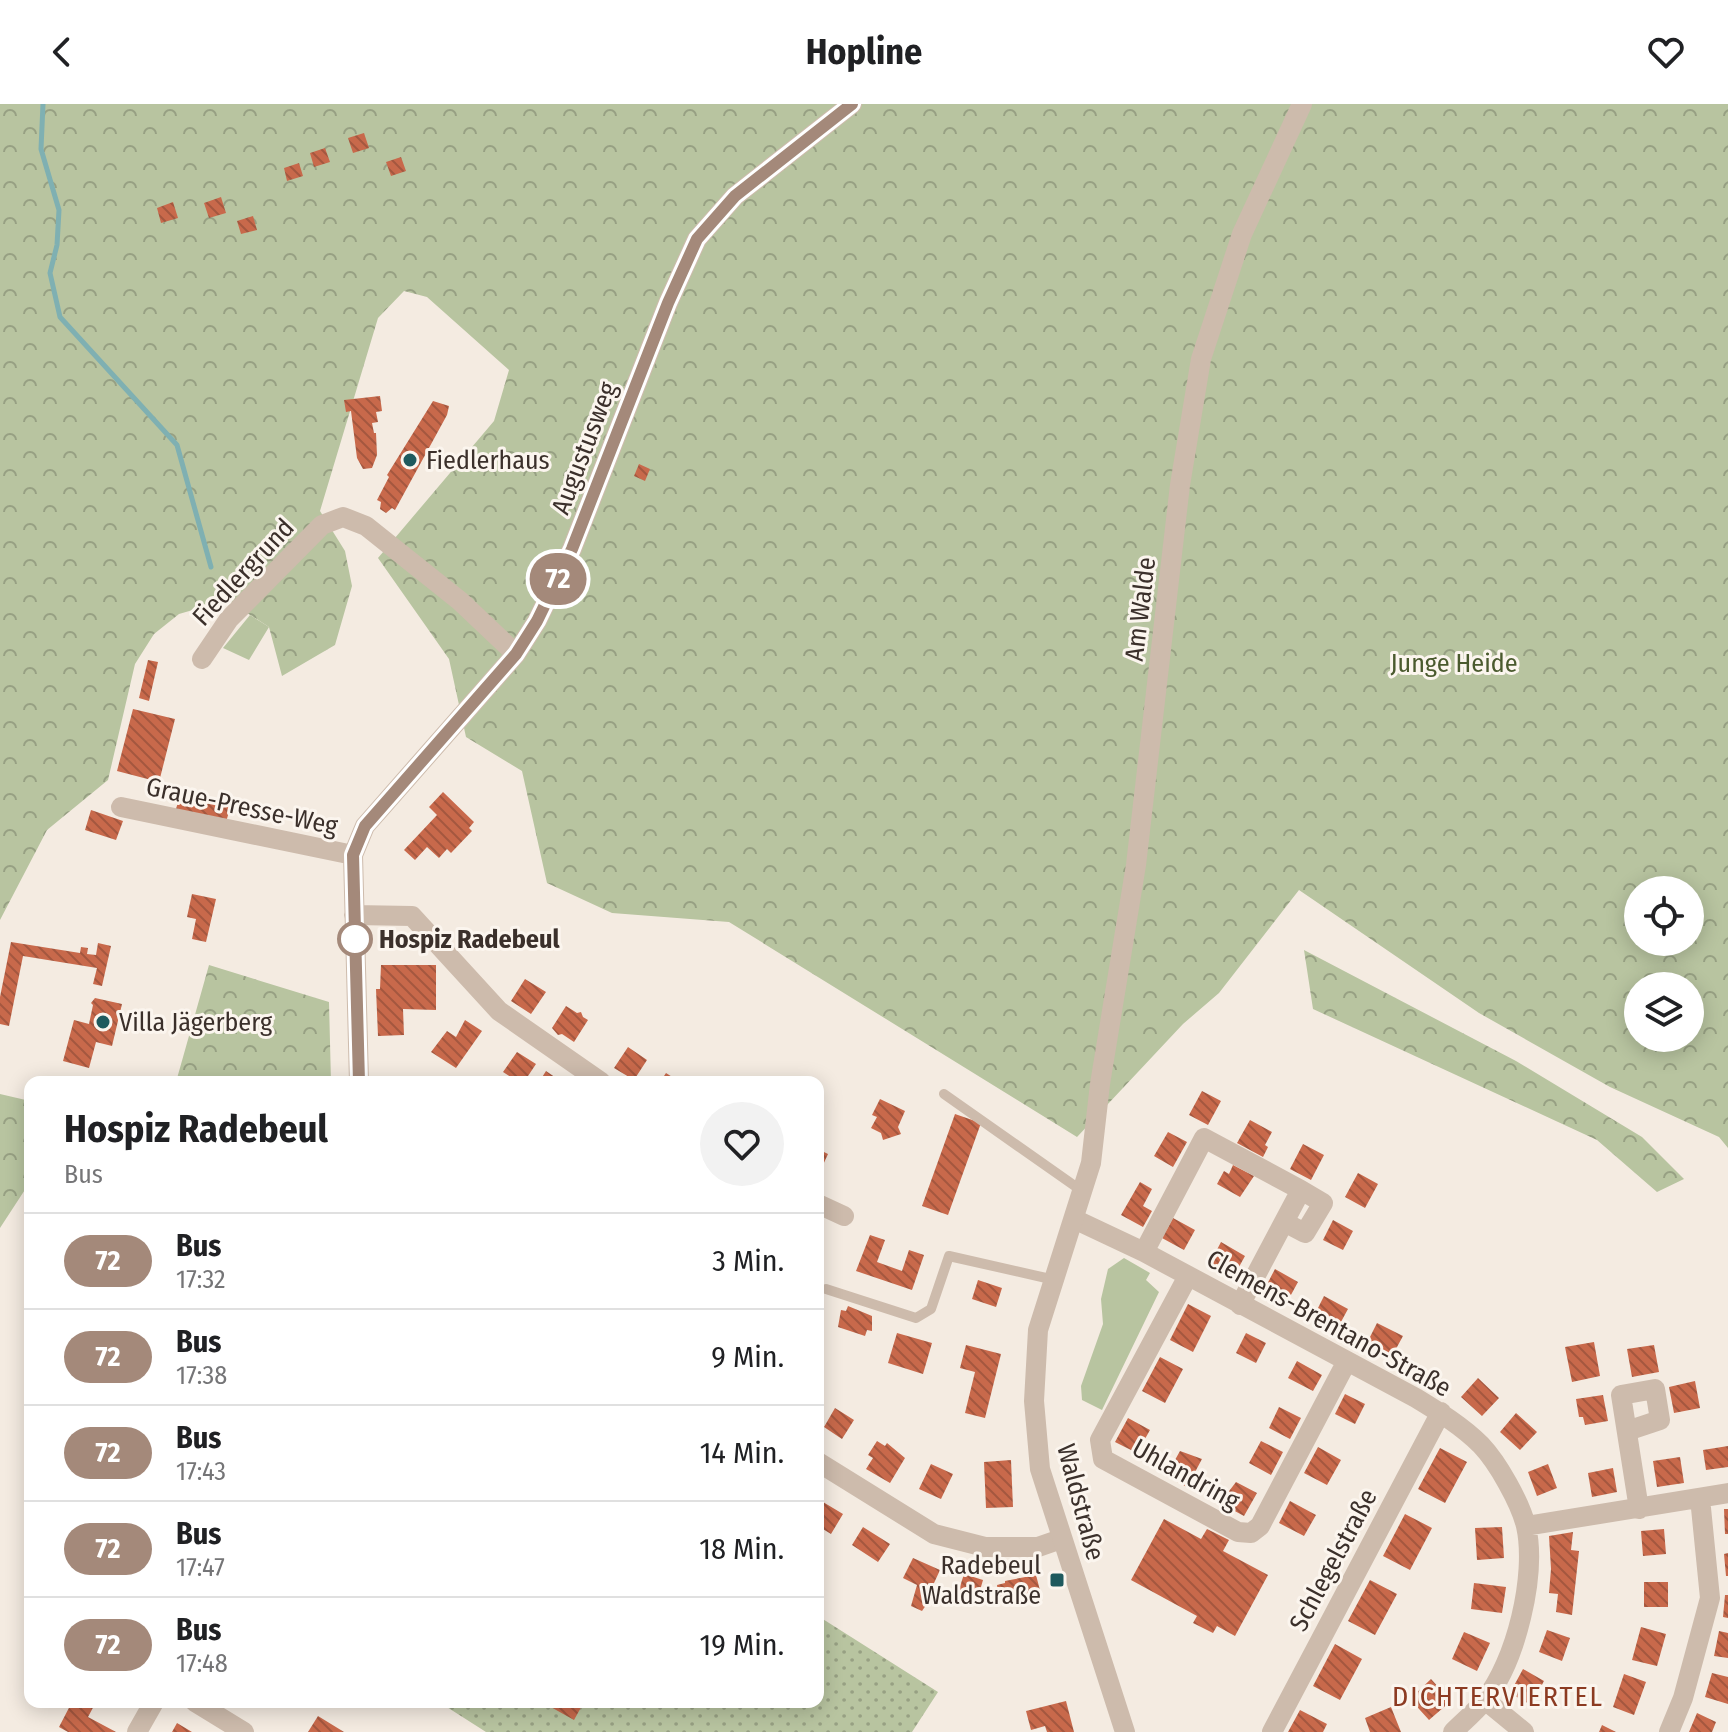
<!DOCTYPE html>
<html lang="de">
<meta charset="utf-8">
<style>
body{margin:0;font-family:"Fira Sans Condensed",sans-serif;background:#f2f2f2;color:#202124;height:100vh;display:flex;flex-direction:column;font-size:30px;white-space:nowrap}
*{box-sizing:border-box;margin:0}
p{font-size:26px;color:#757577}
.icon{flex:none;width:44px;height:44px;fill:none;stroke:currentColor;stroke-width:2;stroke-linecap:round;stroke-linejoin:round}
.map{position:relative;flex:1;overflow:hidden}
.drawer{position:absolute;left:24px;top:972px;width:800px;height:632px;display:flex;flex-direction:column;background:#fff;border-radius:16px;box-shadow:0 4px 20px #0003}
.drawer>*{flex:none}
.badge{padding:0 16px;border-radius:26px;font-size:28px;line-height:52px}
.fabs{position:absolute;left:1624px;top:772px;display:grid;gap:16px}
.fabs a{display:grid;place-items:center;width:80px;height:80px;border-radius:50%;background:#fff;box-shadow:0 4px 20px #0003;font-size:40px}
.map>.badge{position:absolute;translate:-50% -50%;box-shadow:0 0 0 4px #fff}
.round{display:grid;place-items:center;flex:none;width:84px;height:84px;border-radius:42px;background:#f2f2f2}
.summary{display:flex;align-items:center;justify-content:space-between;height:136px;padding:0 40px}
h1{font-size:38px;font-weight:700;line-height:60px}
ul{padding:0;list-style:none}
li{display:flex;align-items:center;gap:24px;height:96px;padding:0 40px;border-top:2px solid #e0e0e0}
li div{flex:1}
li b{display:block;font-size:30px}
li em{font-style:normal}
li .badge{min-width:88px;font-weight:700;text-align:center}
header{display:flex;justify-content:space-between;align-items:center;height:104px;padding:0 40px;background:#fff;font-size:36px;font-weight:700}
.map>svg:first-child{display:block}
.forest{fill:url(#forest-crowns);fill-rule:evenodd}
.park{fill:#b8c4a0}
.garden{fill:url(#garden-dots)}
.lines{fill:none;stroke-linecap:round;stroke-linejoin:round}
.stream{stroke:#7fb0b2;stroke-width:5}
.building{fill:url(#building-back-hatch)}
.service{stroke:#cdbbac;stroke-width:10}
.minor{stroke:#cdbbac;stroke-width:20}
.tertiary{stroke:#cdbbac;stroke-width:20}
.line-casing{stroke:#fff;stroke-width:18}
.line{stroke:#a4897a;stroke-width:12}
.poi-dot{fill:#1f5a5e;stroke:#fbf5ee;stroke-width:3}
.stop-dot{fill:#fff;stroke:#a4897a;stroke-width:4}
.labels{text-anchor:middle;stroke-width:6;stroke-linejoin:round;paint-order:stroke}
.street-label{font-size:26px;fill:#3b302b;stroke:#fbf5ee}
.poi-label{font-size:26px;fill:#3b302b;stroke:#fbf5ee;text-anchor:start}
.park-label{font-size:26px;fill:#4a5a2e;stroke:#fbf5ee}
.stop-label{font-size:26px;font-weight:bold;fill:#3b302b;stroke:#fbf5ee;text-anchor:start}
.neighbourhood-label{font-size:28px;letter-spacing:2px;fill:#8c3b22;stroke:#fbf5ee}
</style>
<header><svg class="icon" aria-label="back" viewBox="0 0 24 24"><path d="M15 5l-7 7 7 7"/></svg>Hopline<svg class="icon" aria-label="heart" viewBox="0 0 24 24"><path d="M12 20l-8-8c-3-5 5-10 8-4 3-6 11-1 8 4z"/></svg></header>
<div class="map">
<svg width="1728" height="1628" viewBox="0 0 1728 1628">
<defs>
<pattern id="forest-crowns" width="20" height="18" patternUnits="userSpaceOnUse" patternTransform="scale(2)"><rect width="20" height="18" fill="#b8c4a0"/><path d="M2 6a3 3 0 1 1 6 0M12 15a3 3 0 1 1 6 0" fill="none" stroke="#97a083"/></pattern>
<pattern id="garden-dots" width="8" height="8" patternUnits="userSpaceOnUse" patternTransform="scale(2)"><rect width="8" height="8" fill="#b8c4a0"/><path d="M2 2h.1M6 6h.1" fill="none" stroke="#97a083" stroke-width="1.8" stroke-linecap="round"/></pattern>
<pattern id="building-back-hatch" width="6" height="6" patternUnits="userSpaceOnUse" patternTransform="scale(2)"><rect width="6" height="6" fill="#c8694b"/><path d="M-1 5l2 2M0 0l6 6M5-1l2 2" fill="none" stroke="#a4573f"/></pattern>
</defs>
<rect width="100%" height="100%" fill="#f4ebe1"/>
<path class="forest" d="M0,0H1728V1044L1719,1033L1610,983L1479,909L1299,786L1219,889L1183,920L1077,1033L729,818L612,809L547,779L522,667L466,633L449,555L378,454L494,317L509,266L427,193L404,187L378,214L320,407L345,447L352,482L335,541L282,572L269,523L227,496L179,510L154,530L135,560L108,676L47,726L0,816ZM1638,786H1690V838H1638ZM1638,882H1690V934H1638Z
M1304,846L1516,957L1642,1033L1684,1075L1657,1088L1597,1036L1313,905Z
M209,861L329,898L331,978H176Z
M0,990L30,997V1078L0,1124Z"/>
<path class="park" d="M250,511L269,523L249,556L223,544Z
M1124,1154L1150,1169L1146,1176L1159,1188L1102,1306L1082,1296L1081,1282L1103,1220L1101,1195L1108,1165Z"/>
<path class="garden" d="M818,1512L938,1588L912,1628H486L439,1598H818Z"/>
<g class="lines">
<path class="stream" d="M43,0L41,45L59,106L57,141L50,169L60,213L177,341L211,463"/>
</g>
<path class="building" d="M364,29L369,44L353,49L348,34Z
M325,44L330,58L314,63L310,49Z
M401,53L406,67L391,72L386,58Z
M299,59L303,72L287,77L284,64Z
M221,93L226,109L209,114L204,99Z
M173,98L178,114L161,119L157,104Z
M253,112L257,126L241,130L237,117Z
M380,292L382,307L376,308L378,318L372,319L374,329H376L377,351L372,364L363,365L357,354L351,307L346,308L344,296Z
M433,297L449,302L447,311L395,406L392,404L386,409L380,405L381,398L377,396L389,373L387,371Z
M639,360L650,365L645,377L634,372Z
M148,556L158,558L149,597L139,594Z
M133,605L175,615L159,678L117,667Z
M181,688L231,701L226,718L176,705Z
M443,688L474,718L469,724L472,727L451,749L447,745L439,754L427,743L415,756L404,746L437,711L429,703Z
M91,706L123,717L116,736L85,726Z
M192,790L216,795L206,838L192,835L196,815L187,813Z
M11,838L80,849L81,843L88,844L87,850L96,851L98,839L111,842L102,882L93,880L97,864L23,852L9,922L0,920V893Z
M381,861H436V906L403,905L404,931L378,932L376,885H380Z
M525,875L546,888L531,910L511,897Z
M95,894L122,900L112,942L96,938L89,964L63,957L74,916L89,920L93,901L91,899Z
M566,902L577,909L581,908L583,913L588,916L574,938L562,930L558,931L552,924Z
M465,916L482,927L456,964L431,948L447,927L456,933Z
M628,943L647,956L634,976L614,964Z
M517,948L536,960L524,978H519L503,968Z
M546,967L562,978H539Z
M666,969L680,978H660Z
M1202,987L1221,997L1208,1021L1189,1011Z
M880,995L905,1007L898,1023L901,1030L883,1036L881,1029L871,1024L877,1013L872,1011Z
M955,1010L981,1019L948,1111L922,1102Z
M1250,1016L1272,1028L1265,1041L1268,1043L1263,1053L1237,1039Z
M1168,1028L1187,1038L1173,1063L1154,1052Z
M1303,1040L1324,1051L1311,1076L1290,1065Z
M818,1045L828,1050L818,1072Z
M1233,1061L1254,1072L1240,1093L1217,1080L1224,1067L1229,1070Z
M1358,1069L1378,1080L1365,1104L1345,1093Z
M1140,1078L1152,1085L1143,1102L1152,1107L1143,1123L1121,1111Z
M1173,1114L1195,1126L1184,1146L1162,1134Z
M1333,1116L1353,1127L1343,1146L1323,1136Z
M870,1131L885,1136L877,1158L902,1167L909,1146L924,1151L912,1186L856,1167Z
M1221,1138L1245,1152L1234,1172L1210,1159Z
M1275,1165L1298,1178L1286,1200L1263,1188Z
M978,1176L1002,1184L996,1203L972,1195Z
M1324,1192L1348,1205L1336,1227L1313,1214Z
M1188,1200L1211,1212L1193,1248L1170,1236Z
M848,1202L872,1212V1227L867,1226L865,1232L838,1223L841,1206L846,1207Z
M1377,1219L1403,1232L1391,1254L1366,1241Z
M897,1229L932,1239L923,1270L888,1259Z
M1246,1229L1266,1239L1256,1259L1236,1249Z
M1594,1238L1600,1272L1572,1278L1565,1243Z
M966,1241L1001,1250L985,1314L965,1309L975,1268L960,1264Z
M1654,1241L1659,1268L1632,1273L1627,1245Z
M1160,1253L1183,1265L1165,1299L1142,1287Z
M1297,1257L1322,1271L1313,1287L1288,1274Z
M1478,1274L1499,1294L1482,1312L1461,1293Z
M1695,1277L1700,1304L1674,1309L1669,1283Z
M1345,1290L1365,1300L1355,1320L1335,1310Z
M1603,1291L1608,1317L1585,1321L1583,1313H1579L1576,1295Z
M1279,1303L1301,1314L1290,1335L1269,1324Z
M835,1304L854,1316L842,1335L824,1323Z
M1516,1309L1537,1328L1520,1346L1500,1328Z
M1128,1314L1150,1326L1137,1349L1115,1338Z
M877,1337L885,1342L887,1339L905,1354L890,1379L866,1365L873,1354L868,1351Z
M1261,1337L1283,1348L1271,1371L1249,1359Z
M1728,1342V1363L1706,1366L1703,1346Z
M1318,1343L1341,1356L1327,1381L1304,1369Z
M1440,1344L1467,1358L1445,1399L1418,1385Z
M1180,1347L1202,1355L1187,1383L1166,1372Z
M1680,1353L1684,1379L1657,1383L1653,1357Z
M1011,1356L1013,1403L986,1404L984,1358Z
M931,1360L953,1370L941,1395L919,1385Z
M1548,1360L1557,1384L1537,1392L1528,1368Z
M1613,1364L1617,1388L1592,1393L1588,1369Z
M1236,1378L1257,1389L1244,1412L1220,1399Z
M818,1395L843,1410L831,1430L818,1422Z
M1290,1397L1316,1411L1304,1432L1279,1419Z
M1724,1405H1728V1430H1725Z
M1405,1410L1432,1424L1410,1466L1383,1452Z
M1164,1415L1201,1435L1207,1425L1229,1436L1223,1447L1268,1471L1235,1532L1217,1522L1213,1529L1193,1519L1197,1512L1131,1476Z
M863,1423L890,1440L878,1458L852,1441Z
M1502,1423L1504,1454L1477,1456L1475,1424Z
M1664,1425L1666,1450L1643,1452L1641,1427Z
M1573,1428L1571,1446L1579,1447L1572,1511L1556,1508L1558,1490L1549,1489L1551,1465L1549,1432Z
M1728,1449V1472H1726L1724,1450Z
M913,1454L940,1466L929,1490L933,1491L922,1507L911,1502L917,1481L903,1474Z
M964,1470L983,1476L976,1500L956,1495Z
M1036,1471L1042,1494L1039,1499L1034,1500L1023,1495L1009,1498L1008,1494L999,1496L997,1481L1005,1479V1477Z
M1370,1476L1397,1490L1375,1531L1348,1517Z
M1644,1478H1668V1503H1644Z
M1474,1479L1506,1483L1502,1509L1471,1505Z
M1725,1491H1728V1514L1723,1513Z
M1641,1523L1666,1530L1657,1562L1632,1556Z
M1547,1526L1570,1534L1562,1557L1539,1548Z
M1719,1527L1728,1529V1554L1714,1552Z
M1464,1528L1490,1539L1477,1567L1452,1555Z
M1335,1540L1362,1555L1340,1596L1313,1582Z
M1523,1565L1544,1577L1531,1601L1510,1589Z
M1712,1569L1728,1573V1600L1705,1593Z
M1624,1570L1646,1578L1634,1611L1613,1603Z
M1431,1575L1451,1597L1429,1616L1410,1595Z
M1066,1597L1074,1628H1047L1045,1622L1031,1626L1026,1607Z
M72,1598H96L88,1613L116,1628H68L59,1623Z
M551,1598H584L574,1616L549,1602Z
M1391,1603L1401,1628H1370L1365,1614Z
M1300,1606L1327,1620L1323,1628H1288Z
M1697,1609L1716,1618L1712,1628H1689Z
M318,1612L344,1628H308Z
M177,1619L192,1628H172Z
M1602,1621L1616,1628H1599Z"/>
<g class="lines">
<path class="service" d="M944,990L1082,1087
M826,1185L916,1214L931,1205L949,1152L1055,1176"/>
<path class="minor" d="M202,555L229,515L322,421L343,413L366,422L460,497L516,550
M121,703L353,751
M354,811L412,812L499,907L601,978
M359,978L353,751L365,722L516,550L537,517L572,445L668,199L697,135L735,92L852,0
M818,1100L844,1112
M1074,1115L1144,1148L1416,1294C1439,1308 1462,1322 1481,1341C1498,1359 1520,1398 1526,1422C1537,1471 1516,1558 1484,1597C1475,1608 1463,1618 1453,1628
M1284,1118L1305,1129L1323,1099L1301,1086
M1144,1148L1204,1034L1301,1086L1240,1201
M1188,1172L1100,1336L1103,1355L1238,1428L1251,1429L1260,1422L1347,1257
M1627,1327L1660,1316L1655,1285L1621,1291L1639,1405
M818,1358L934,1430L985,1443H1038L1061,1435
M1526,1422L1728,1389
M1485,1596L1524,1628
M195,1598L244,1628
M137,1628L154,1598
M1272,1628L1441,1308
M1669,1628L1683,1594L1710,1494L1700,1394"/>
<path class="tertiary" d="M1125,1628L1040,1365L1034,1297L1038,1226L1091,1059L1100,980L1136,761L1180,381L1201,255L1242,130L1302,0"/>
</g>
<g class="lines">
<defs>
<path id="line" d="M359,978L353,751L365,722L516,550L537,517L572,445L668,199L697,135L735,92L852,0"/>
</defs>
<use href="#line" class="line-casing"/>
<use href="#line" class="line"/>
</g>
<g class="poi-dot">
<circle cx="410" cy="356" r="8"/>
<circle cx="103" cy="918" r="8"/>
<rect x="1049" y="1468" width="16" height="16" rx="4"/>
</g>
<circle class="stop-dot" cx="355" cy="835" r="16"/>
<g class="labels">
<g class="street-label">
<text transform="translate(584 344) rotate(-69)" y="9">Augustusweg</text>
<text transform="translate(243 468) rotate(-47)" y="9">Fiedlergrund</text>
<text transform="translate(1140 505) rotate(-83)" y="9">Am Walde</text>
<text transform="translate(242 702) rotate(12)" y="9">Graue-Presse-Weg</text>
<text transform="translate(1329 1219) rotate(29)" y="9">Clemens-Brentano-Straße</text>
<text transform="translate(1186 1370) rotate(29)" y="9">Uhlandring</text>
<text transform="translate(1081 1398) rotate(75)" y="9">Waldstraße</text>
<text transform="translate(1333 1456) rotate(-62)" y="9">Schlegelstraße</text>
</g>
<g class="poi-label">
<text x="426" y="365">Fiedlerhaus</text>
<text x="119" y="927">Villa Jägerberg</text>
<text x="1041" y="1470" text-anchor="end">Radebeul<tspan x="1041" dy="30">Waldstraße</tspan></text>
</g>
<g class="park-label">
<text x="1454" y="568">Junge Heide</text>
</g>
<g class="stop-label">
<text x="379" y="844">Hospiz Radebeul</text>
</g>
<g class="neighbourhood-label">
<text x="1498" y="1602">DICHTERVIERTEL</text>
</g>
</g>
</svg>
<div class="fabs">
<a><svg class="icon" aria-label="locate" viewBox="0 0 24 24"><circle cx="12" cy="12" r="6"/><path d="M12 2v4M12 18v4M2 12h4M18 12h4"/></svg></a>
<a><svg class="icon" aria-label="layers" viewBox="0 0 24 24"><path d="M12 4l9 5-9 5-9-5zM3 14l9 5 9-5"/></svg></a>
</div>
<b class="badge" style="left:558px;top:475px;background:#a4897a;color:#fff">72</b>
<section class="drawer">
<div class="summary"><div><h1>Hospiz Radebeul</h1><p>Bus</p></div><a class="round"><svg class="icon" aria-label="heart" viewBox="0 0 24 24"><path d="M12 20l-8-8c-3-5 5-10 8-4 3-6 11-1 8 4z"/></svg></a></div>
<ul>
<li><span class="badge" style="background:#a4897a;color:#fff">72</span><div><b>Bus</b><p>17:32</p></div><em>3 Min.</em></li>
<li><span class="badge" style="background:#a4897a;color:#fff">72</span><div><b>Bus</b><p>17:38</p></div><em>9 Min.</em></li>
<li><span class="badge" style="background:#a4897a;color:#fff">72</span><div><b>Bus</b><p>17:43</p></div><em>14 Min.</em></li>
<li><span class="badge" style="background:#a4897a;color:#fff">72</span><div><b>Bus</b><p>17:47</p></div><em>18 Min.</em></li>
<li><span class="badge" style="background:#a4897a;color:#fff">72</span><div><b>Bus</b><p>17:48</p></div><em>19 Min.</em></li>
</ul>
</section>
</div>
